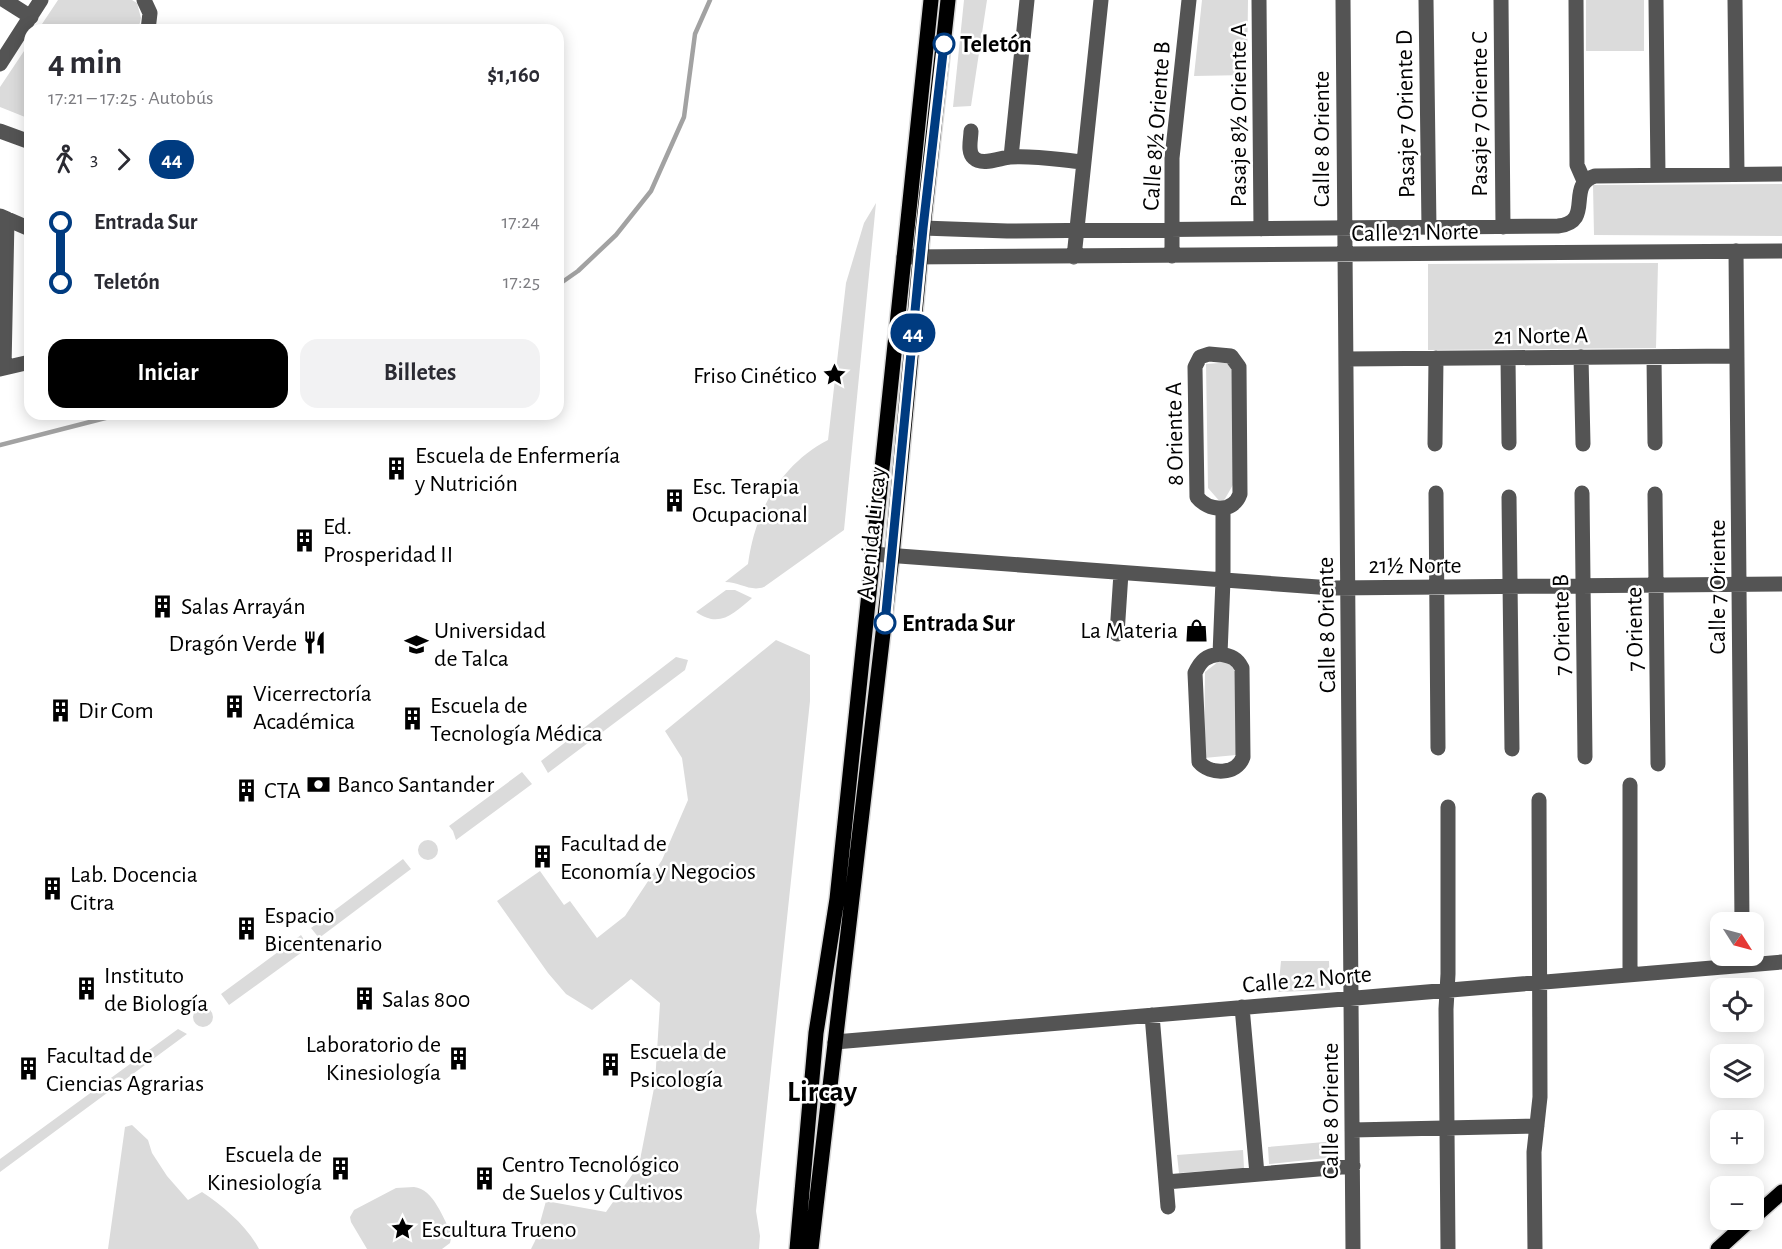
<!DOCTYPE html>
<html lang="es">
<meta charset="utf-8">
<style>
body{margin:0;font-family:"Alegreya Sans",sans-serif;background:#f2f2f3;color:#2b2b33;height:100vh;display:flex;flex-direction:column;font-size:22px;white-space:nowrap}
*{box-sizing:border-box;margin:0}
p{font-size:20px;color:#7c7c81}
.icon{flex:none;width:33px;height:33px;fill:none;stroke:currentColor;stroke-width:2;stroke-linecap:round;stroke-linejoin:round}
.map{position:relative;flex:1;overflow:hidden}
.drawer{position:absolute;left:24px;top:24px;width:540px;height:396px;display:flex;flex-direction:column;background:#fff;border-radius:18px;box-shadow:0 3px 15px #0003}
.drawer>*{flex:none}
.badge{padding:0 12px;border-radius:20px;font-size:21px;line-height:39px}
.needle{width:39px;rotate:126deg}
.controls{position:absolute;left:1710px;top:912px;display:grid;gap:12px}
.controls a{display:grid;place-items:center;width:54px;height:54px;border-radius:12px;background:#fff;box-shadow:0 3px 15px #0003;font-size:30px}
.map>.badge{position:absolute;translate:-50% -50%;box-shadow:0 0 0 3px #fff}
.legs{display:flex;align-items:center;gap:9px;height:66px;padding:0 24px;font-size:20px}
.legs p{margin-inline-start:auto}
.headline{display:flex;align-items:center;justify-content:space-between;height:102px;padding:0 24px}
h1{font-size:33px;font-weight:700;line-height:45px}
.action{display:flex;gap:12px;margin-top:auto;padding:12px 24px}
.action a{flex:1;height:69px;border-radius:18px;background:#000;color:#fff;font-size:24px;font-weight:700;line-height:69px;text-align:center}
.action a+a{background:#f2f2f3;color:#2b2b33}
ul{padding:0 24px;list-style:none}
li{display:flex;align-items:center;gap:21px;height:60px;font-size:22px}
li i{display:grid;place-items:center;width:9px;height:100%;margin:0 8px;background:currentColor}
li i::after{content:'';width:15px;height:15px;margin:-8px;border:4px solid;border-radius:50%;background:#fff}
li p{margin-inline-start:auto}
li:first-child i{background:linear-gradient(#0000 50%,currentColor 0)}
li:last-child i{background:linear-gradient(currentColor 50%,#0000 0)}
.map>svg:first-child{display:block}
.green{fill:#dbdbdb}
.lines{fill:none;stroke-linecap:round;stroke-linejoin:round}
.stream{stroke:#a2a2a2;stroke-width:4.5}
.major-casing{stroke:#dbdbdb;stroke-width:18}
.minor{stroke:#545454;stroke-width:15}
.major{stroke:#000;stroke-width:15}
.line-1-casing{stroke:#fff;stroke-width:14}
.line-1{stroke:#003b80;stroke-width:9}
.stop-1-dot{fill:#fff;stroke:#003b80;stroke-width:3}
.labels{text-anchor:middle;stroke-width:5;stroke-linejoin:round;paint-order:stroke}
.stop-label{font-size:24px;font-weight:bold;fill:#000;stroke:#fff;text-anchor:start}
.street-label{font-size:24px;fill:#000;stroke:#fff}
.poi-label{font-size:24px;fill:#000;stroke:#fff;text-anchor:start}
.district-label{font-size:30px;font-weight:bold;fill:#000;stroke:#fff}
</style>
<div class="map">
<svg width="1782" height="1249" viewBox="0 0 1782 1249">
<rect width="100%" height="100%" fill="#fff"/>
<path class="green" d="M58,0H132L137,3L141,18L138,30H38Z
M964,0H987L971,106L953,107Z
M1202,0H1248L1247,75L1194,76Z
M1586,0H1644V51H1586Z
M30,42V119L0,107V87Z
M1782,184V236L1594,235L1593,185Z
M876,203L844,530L764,587C750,592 740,582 725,582L748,564C755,512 780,465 828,440L846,283L864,223Z
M1658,263L1656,348L1428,350V264Z
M1232,362L1234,483L1222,504L1208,488L1206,364Z
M726,590H735L752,598C734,613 720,629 696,612Z
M776,640L810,655V701L756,1211L760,1236L759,1249H531L535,1241L546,1201L606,1212L639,1165L655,1083L660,1003L631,979L592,1010L566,994L548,973L497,901L540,871L564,905L570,901L597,938L625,916L662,860L688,800L682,758L665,731Z
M676,657L688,660L685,670L548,773L541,761Z
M1223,658L1239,673L1236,755L1204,758L1205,672Z
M522,772L532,784L456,840L453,831L449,826Z
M418 850a10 10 0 1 1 20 0a10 10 0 1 1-20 0Z
M403,859L411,869L319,938L311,928Z
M301,935L309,947L229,1005L221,994Z
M1281,961H1329L1330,990L1278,992Z
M193 1017a10 10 0 1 1 20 0a10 10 0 1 1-20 0Z
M178,1029L187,1034L0,1172V1159Z
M132,1125L148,1140L152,1153L167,1176L188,1200L202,1192C223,1206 247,1226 259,1249H108L125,1127Z
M1336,1141V1157L1269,1164L1268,1147Z
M1243,1150L1244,1168L1179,1173L1177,1155Z
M414,1187C434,1189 443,1219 452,1234L450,1243L442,1249H367L351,1222L350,1217L354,1210L396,1188Z"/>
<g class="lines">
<path class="stream" d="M558,285L578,271L616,235L651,191L684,117L695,34L710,0
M0,445L121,414"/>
<defs>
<path id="major" d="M1754,1217L1782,1192
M797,1249L816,1033L837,899L931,0
M811,1249L892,556L923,228L948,0
M1718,1249L1750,1220"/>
</defs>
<use href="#major" class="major-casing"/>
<path class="minor" d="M4,0L31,17
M144,0L150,13L148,30
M1259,0L1261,229
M1343,0L1353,1249
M1426,0L1429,228
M1501,0L1503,227
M1576,0L1577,165L1584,181
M1656,0L1658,175
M1735,0L1737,174
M0,64L41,0
M0,131L30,142
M971,131C971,139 967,152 974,158C982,166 1000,158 1010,157C1034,155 1060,160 1084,162
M1011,157L1027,0
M0,216L30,229
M923,228L1007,231L1558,226C1595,222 1565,185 1595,176L1782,174
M1736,251L1742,922
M1172,256V158L1189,0
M904,257L1782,251
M1074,257L1101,0
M1209,354L1231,356L1239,367L1240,494C1233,514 1208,511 1197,497L1195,367L1200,357Z
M1581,357L1583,444
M1654,357L1655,443
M1508,358L1509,443
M1346,359L1737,356
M4,368L7,219
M0,369L30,362
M1435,444L1436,358
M1436,493L1438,748
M1582,493L1585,757
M1655,494L1658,764
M1509,497L1512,749
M872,554L1332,588L1781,584
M1117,634L1121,573
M1220,654C1206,656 1201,660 1195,673L1199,762C1210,775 1237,775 1243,757L1242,668C1237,658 1231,656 1220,654L1223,580V508
M1630,785V975
M1242,1007L1257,1174
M1152,1015L1168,1207
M835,1042L1782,962
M1352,1130L1537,1126
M1166,1182L1353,1166
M1448,1249L1446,1009L1448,974V807
M1535,1249L1534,1152L1540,1097L1539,800"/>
<use href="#major" class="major"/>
</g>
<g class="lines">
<defs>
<path id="line-1" d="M885,623L923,228L944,44"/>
</defs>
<use href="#line-1" class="line-1-casing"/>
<use href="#line-1" class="line-1"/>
</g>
<defs>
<symbol id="sight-bare" viewBox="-9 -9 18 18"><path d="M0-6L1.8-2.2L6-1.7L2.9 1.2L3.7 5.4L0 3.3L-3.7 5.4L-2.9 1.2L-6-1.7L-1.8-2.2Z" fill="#000" stroke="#fff" stroke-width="2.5" paint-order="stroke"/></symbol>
<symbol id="building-bare" viewBox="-9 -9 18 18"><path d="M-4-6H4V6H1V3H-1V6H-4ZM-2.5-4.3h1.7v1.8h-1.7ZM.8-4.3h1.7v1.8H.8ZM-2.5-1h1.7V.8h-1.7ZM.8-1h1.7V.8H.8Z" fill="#000" stroke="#fff" stroke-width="2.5" paint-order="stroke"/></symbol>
<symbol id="shop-bare" viewBox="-9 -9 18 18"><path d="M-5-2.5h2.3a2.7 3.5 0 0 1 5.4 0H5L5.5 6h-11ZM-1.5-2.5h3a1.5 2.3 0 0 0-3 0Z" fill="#000" stroke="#fff" stroke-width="2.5" paint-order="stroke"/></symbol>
<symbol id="restaurant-bare" viewBox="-9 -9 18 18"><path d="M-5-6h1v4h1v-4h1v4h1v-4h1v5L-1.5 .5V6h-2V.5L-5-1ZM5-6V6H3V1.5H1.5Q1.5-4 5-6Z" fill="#000" stroke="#fff" stroke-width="2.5" paint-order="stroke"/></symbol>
<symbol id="university-bare" viewBox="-9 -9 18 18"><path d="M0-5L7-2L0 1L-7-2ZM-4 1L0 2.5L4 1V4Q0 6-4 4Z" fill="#000" stroke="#fff" stroke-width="2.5" paint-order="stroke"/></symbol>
<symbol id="bank-bare" viewBox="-9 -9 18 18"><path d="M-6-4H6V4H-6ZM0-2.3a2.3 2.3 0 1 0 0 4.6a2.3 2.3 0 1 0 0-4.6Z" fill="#000" stroke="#fff" stroke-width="2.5" paint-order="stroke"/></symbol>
</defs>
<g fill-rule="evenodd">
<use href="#sight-bare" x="818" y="358" width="33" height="33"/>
<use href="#building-bare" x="380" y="452" width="33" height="33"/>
<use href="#building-bare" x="658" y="484" width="33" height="33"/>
<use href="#building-bare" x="288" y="524" width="33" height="33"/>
<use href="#building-bare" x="146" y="590" width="33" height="33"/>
<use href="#shop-bare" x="1180" y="614" width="33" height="33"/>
<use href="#restaurant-bare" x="298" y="626" width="33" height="33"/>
<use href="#university-bare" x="400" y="628" width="33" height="33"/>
<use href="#building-bare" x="218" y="690" width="33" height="33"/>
<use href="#building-bare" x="44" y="694" width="33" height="33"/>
<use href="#building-bare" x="396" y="702" width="33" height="33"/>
<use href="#bank-bare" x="302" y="768" width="33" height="33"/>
<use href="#building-bare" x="230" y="774" width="33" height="33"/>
<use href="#building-bare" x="526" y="840" width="33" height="33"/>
<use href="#building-bare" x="36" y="872" width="33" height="33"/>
<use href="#building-bare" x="230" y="912" width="33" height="33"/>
<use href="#building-bare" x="70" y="972" width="33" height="33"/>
<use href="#building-bare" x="348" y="982" width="33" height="33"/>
<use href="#building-bare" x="442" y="1042" width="33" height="33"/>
<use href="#building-bare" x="594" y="1048" width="33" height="33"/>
<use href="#building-bare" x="12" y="1052" width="33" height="33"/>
<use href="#building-bare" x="324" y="1152" width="33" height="33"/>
<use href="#building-bare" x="468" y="1162" width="33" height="33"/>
<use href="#sight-bare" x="386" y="1212" width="33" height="33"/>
</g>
<g class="stop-1-dot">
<circle cx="944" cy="44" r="10"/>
<circle cx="885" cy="623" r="10"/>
</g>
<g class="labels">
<g class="stop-label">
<text x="960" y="52">Teletón</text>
<text x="902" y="631">Entrada Sur</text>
</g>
<g class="street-label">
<text transform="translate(1405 114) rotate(-91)" y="8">Pasaje 7 Oriente D</text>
<text transform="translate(1479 114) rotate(-90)" y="8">Pasaje 7 Oriente C</text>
<text transform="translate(1238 115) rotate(-90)" y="8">Pasaje 8½ Oriente A</text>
<text transform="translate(1156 126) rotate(-86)" y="8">Calle 8½ Oriente B</text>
<text transform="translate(1321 139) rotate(-90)" y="8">Calle 8 Oriente</text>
<text transform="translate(1415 232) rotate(-1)" y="8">Calle 21 Norte</text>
<text transform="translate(1541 335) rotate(-1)" y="8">21 Norte A</text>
<text transform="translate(1174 434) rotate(-91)" y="8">8 Oriente A</text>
<text transform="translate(871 533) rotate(-84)" y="8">Avenida Lircay</text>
<text x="1415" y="573">21½ Norte</text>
<text transform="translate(1717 587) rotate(-90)" y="8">Calle 7 Oriente</text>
<text transform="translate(1326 625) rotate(-91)" y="8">Calle 8 Oriente</text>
<text transform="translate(1561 625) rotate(-91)" y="8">7 Oriente B</text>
<text transform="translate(1634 629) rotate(-91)" y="8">7 Oriente</text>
<text transform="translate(1307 979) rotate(-5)" y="8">Calle 22 Norte</text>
<text transform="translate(1330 1111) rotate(-90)" y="8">Calle 8 Oriente</text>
</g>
<g class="poi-label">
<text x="817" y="383" text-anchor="end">Friso Cinético</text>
<text x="415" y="463">Escuela de Enfermería<tspan x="415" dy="28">y Nutrición</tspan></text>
<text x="692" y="494">Esc. Terapia<tspan x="692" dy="28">Ocupacional</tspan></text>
<text x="323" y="534">Ed.<tspan x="323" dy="28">Prosperidad II</tspan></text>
<text x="181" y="614">Salas Arrayán</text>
<text x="434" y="638">Universidad<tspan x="434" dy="28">de Talca</tspan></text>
<text x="1178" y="638" text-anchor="end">La Materia</text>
<text x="297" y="651" text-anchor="end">Dragón Verde</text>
<text x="253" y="701">Vicerrectoría<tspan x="253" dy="28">Académica</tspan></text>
<text x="430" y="713">Escuela de<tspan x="430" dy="28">Tecnología Médica</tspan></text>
<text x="78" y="718">Dir Com</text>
<text x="337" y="792">Banco Santander</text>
<text x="264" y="798">CTA</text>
<text x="560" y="851">Facultad de<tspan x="560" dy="28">Economía y Negocios</tspan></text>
<text x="70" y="882">Lab. Docencia<tspan x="70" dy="28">Citra</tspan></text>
<text x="264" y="923">Espacio<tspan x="264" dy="28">Bicentenario</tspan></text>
<text x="104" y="983">Instituto<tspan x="104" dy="28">de Biología</tspan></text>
<text x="382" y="1007">Salas 800</text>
<text x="441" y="1052" text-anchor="end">Laboratorio de<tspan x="441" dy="28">Kinesiología</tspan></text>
<text x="629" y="1059">Escuela de<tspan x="629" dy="28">Psicología</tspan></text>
<text x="46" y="1063">Facultad de<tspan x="46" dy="28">Ciencias Agrarias</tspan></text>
<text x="322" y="1162" text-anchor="end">Escuela de<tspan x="322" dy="28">Kinesiología</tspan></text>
<text x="502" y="1172">Centro Tecnológico<tspan x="502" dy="28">de Suelos y Cultivos</tspan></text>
<text x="421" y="1237">Escultura Trueno</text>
</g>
<g class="district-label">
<text x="822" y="1101">Lircay</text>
</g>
</g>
</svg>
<div class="controls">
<a><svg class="needle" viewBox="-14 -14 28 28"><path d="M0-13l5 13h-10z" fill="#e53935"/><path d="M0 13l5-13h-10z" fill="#7c7c81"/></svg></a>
<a><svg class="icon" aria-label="locate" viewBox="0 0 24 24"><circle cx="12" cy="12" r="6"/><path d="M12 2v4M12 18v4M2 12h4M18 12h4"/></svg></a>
<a><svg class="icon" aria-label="layers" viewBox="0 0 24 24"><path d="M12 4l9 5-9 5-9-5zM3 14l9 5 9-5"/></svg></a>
<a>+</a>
<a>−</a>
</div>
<b class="badge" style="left:913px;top:333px;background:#003b80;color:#fff">44</b>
<section class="drawer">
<div class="headline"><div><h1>4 min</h1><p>17:21 – 17:25 · Autobús</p></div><b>$1,160</b></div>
<div class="legs"><svg class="icon" aria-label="walk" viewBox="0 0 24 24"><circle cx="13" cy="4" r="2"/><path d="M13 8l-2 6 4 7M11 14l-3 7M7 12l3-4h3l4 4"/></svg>3<svg class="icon" aria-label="forward" viewBox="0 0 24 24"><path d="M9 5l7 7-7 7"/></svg><b class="badge" style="background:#003b80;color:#fff">44</b></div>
<ul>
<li><i style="color:#003b80"></i><b>Entrada Sur</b><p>17:24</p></li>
<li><i style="color:#003b80"></i><b>Teletón</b><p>17:25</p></li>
</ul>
<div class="action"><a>Iniciar</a><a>Billetes</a></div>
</section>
</div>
